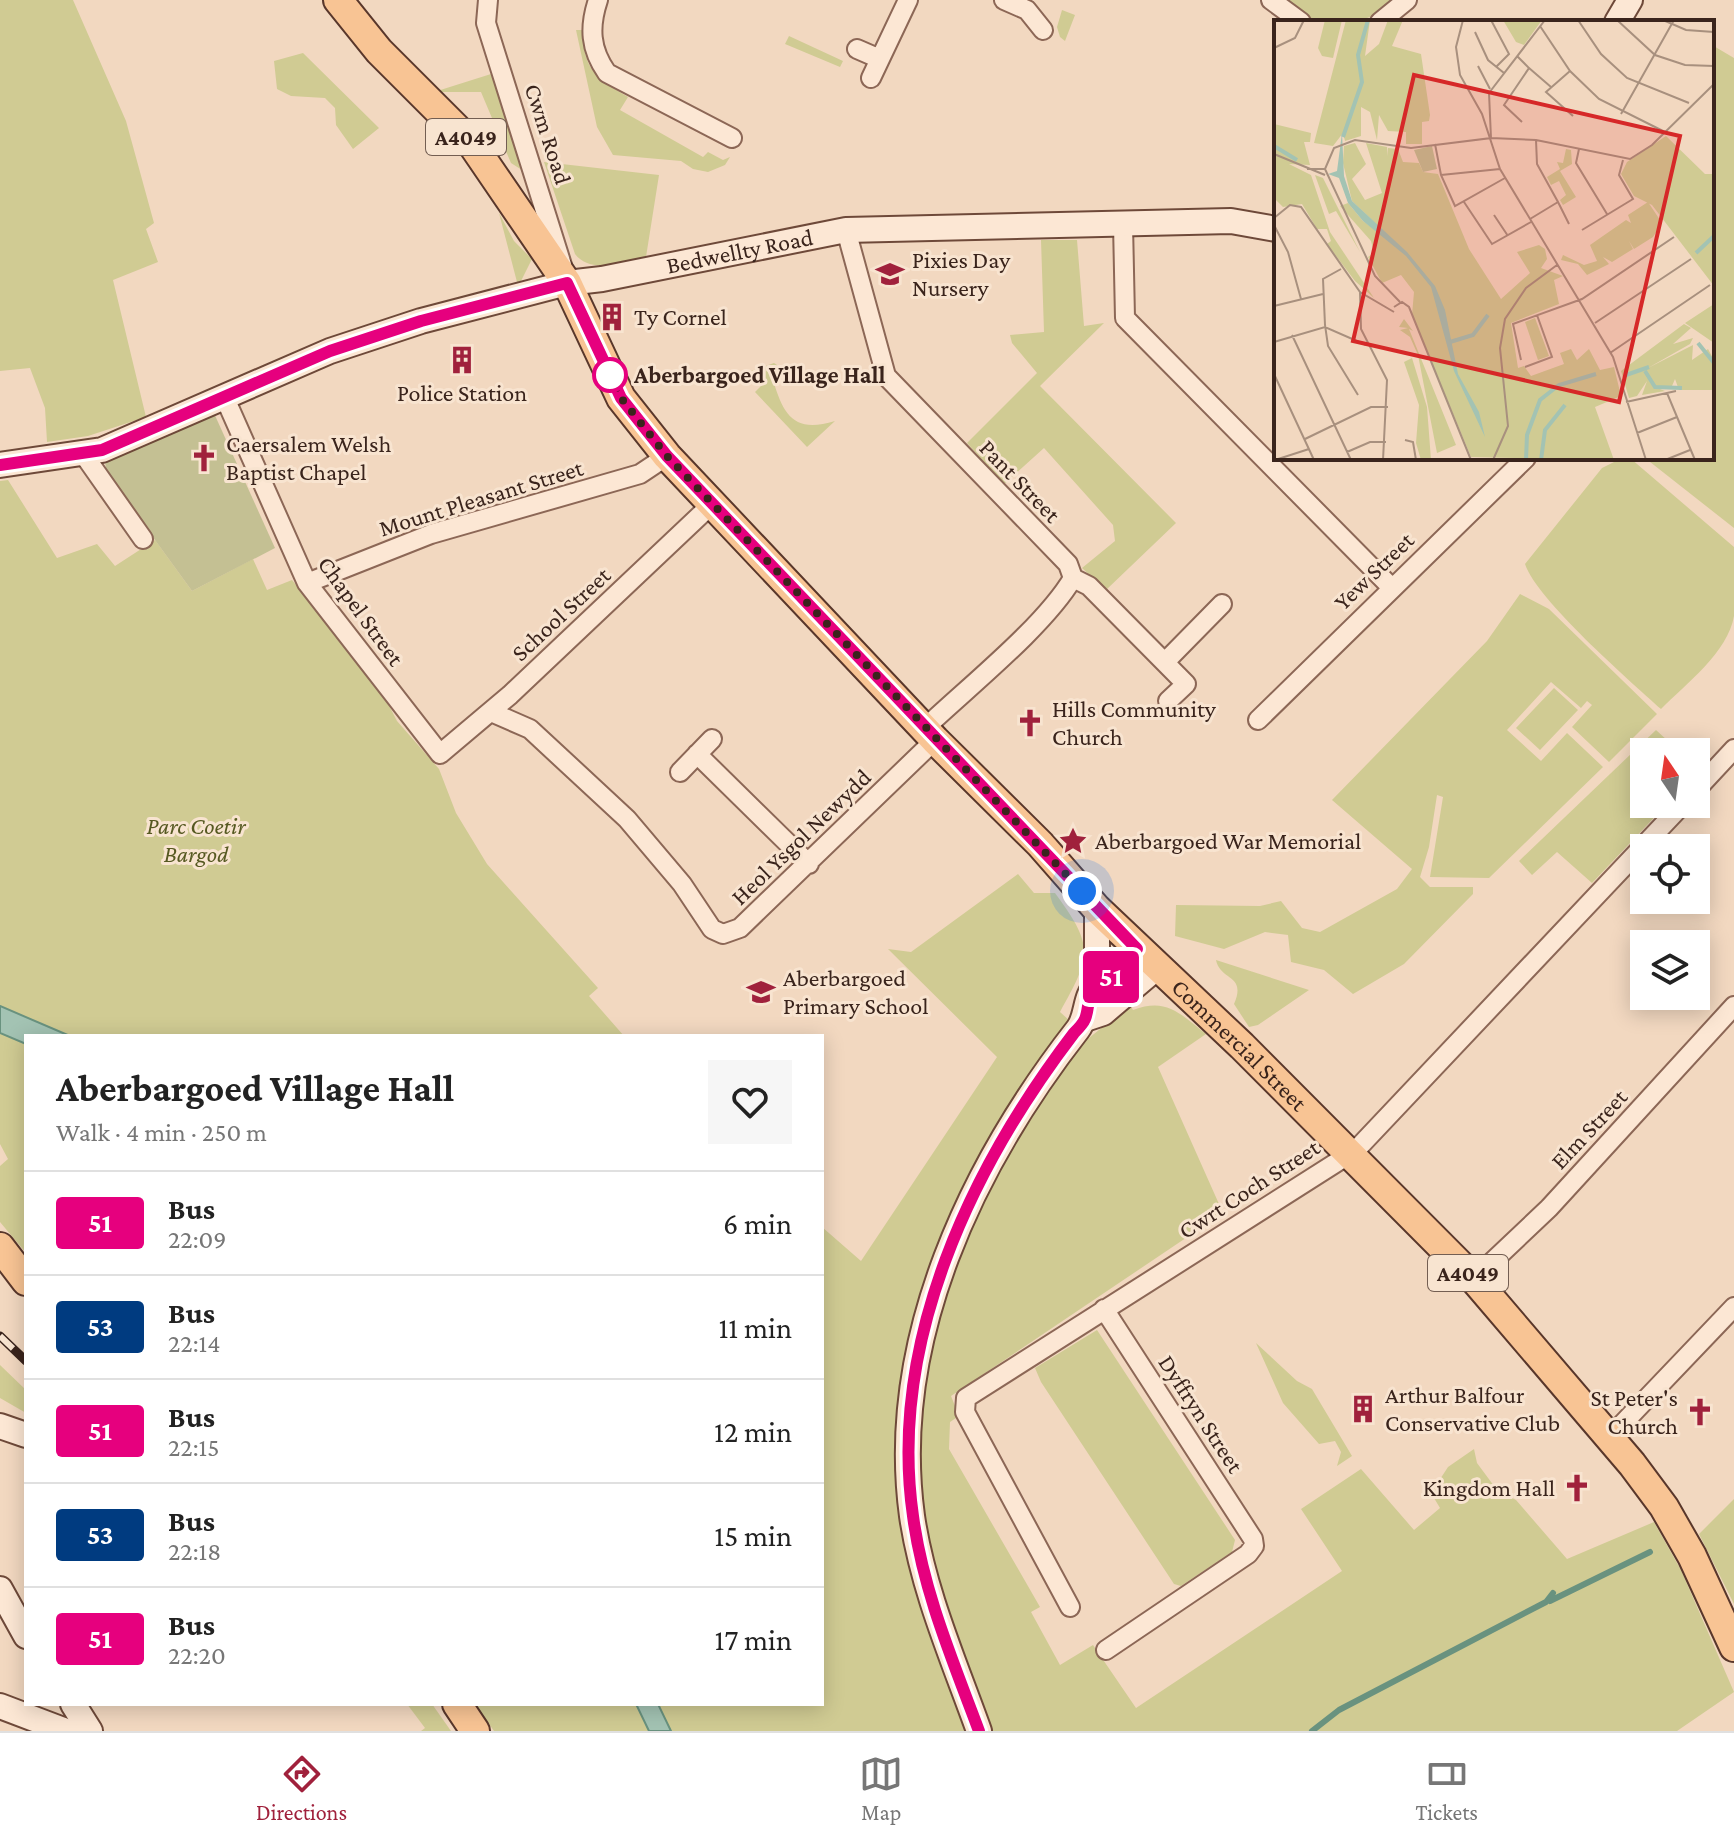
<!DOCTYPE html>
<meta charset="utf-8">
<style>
body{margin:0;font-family:"Crimson Pro",serif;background:#f6f6f6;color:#222;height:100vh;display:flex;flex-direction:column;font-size:30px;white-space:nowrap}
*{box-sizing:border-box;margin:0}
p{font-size:26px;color:#767676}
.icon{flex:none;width:44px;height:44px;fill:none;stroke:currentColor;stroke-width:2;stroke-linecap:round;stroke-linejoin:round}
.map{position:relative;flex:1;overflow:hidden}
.sheet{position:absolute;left:24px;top:1034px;width:800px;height:672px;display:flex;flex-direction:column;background:#fff;border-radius:0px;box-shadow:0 4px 20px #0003}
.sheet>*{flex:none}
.badge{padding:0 16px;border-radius:6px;font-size:28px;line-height:52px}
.needle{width:52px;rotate:347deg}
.controls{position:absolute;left:1630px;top:738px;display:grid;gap:16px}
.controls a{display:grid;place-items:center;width:80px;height:80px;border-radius:0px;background:#fff;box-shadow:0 4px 20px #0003;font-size:40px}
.you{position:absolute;width:40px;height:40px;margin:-20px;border:6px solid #fff;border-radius:50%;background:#1a73e8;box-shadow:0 0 0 12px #1a73e833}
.map>.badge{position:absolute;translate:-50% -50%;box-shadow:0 0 0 4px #fff}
.round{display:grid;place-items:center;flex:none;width:84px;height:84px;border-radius:0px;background:#f6f6f6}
.headline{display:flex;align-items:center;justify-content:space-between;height:136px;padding:0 32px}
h1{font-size:38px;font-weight:700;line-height:60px}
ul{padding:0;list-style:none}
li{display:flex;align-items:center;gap:24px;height:104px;padding:0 32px;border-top:2px solid #e0e0e0}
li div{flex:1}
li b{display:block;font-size:30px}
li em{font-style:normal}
li .badge{min-width:88px;font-weight:700;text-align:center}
.tabs{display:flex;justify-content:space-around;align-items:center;height:112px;border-top:2px solid #e0e0e0;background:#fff;font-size:22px;color:#767676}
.tabs a{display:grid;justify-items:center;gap:4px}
.tabs .active{color:#a0213c}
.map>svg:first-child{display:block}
.green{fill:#d0cb93}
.cemetery{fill:#c4c093}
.water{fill:#a3c3b3;stroke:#69927f;stroke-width:2}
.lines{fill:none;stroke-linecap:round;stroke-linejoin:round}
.stream{stroke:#69927f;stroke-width:6}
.street-casing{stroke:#8c6756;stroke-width:22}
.secondary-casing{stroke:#6e4939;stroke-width:28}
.primary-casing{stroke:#59372b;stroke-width:32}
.street{stroke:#fce7d4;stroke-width:18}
.secondary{stroke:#fce7d4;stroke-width:24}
.primary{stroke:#f8c494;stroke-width:28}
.rail-casing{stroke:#3a241c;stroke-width:9}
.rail{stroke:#f8e4d0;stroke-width:6;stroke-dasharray:18;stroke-linecap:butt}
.line-casing{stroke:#fff;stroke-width:18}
.line{stroke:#e6007e;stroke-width:12}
.walk{stroke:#3a241c;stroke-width:8;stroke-dasharray:0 14.4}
.stop-dot{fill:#fff;stroke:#e6007e;stroke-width:4}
.labels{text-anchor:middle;stroke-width:6;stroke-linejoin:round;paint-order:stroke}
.shield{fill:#f8e4d0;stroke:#735e52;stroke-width:2}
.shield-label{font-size:22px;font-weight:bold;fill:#3a241c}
.street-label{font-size:24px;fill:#3a241c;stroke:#f8e4d0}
.poi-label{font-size:24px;fill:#3a241c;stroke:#f8e4d0;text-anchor:start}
.stop-label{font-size:24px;font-weight:bold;fill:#3a241c;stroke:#f8e4d0;text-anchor:start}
.park-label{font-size:24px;font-style:italic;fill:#565921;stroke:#f8e4d0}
.inset-river{fill:none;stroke:#a3c3b3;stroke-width:4}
.inset-road{fill:none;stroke:#a8907e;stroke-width:2}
.view{fill:#d62828;fill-opacity:0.15;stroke:#d62828;stroke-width:4}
.inset-edge{fill:none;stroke:#3a241c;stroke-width:4}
</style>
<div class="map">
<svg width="1734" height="1731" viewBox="0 0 1734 1731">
<rect width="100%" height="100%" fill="#f2d8c0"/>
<path class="green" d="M0,0H73L126,121L154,223L146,229L158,262L113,280L146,417L88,436L47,442L45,408L30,368L0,371Z
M1280,0H1400C1359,30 1320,32 1280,0Z
M1062,10L1075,15L1065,41L1060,37L1057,27Z
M576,30H583C583,70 596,78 628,97L620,110L703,157L708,152L723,160L730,157L725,165L708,172L693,169L681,161L613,155L597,127Z
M789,36L843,61L840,67L785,44Z
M1712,45L1734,58V528L1645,458H1712Z
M303,53L379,128L353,149L336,125L335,108L325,98L291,96L277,89L274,61Z
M491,74L525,172L511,163L481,92H434Z
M544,162L659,175L646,257C623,261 591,275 575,254Z
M499,213L514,241L532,259L521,281L517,282Z
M1041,240H1077L1084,326L1104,323L1040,386L1176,523L1106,590L1082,568L1115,541L1113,525L1044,448L1004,484L967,443L1037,373L1012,343L1010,335L1044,332Z
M774,363L783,369L773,380C784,417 795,433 835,421L807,447L755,392L763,384L754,376L746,383L748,372Z
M1622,458H1630L1734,547C1734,569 1734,594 1734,616C1728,652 1686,684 1661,709C1629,680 1537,600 1525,564L1602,468Z
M8,480L57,558L97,544L115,566L155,540L192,591L253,559L267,590L292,580L382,692L397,721L439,769L456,813L487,864L598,988L589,996L624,1036H70L0,1006V481Z
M1520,594L1549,609L1657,714L1609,762L1572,727L1592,705L1587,701L1581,708L1551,682L1507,730L1541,761L1567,733L1603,767L1489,878L1430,877L1443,797L1437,795L1429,847L1420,877L1430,887H1473V894L1404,964L1353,994L1324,970L1291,962L1288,935L1265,932L1224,949L1175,936L1176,905L1260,906L1281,901L1302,928L1320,932L1397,889L1412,869L1332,800L1487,641Z
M1554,688L1578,710L1540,750L1516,728Z
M1656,730L1680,752H1644V804H1667L1592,883L1557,852L1532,875L1519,861Z
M1018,874L1034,893H1055C1095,947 1091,956 1060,1012L1089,1038L1130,1005L1133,1010C1167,997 1180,1014 1206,1034L1158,1067L1223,1213L951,1396L959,1416L950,1422L949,1449L1040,1607L1031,1612L1060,1665L1093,1645L1136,1708L1342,1571L1301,1509L1361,1469L1414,1530L1440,1508L1431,1493L1448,1467L1474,1449L1477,1463L1497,1490L1516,1500L1567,1559L1654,1522L1681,1570L1734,1692L1677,1731H494L475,1704H822V1227L861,1261L997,1057L888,949L911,952Z
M1216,960L1309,990L1258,1025L1249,1027L1234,1004C1247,974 1220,981 1216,960Z
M0,1033L26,1044V1253L0,1222V1166L8,1159L0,1144Z
M1097,1330L1235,1540L1232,1552L1181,1586L1174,1584L1041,1382L1035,1368Z
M1256,1343L1297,1381L1312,1389L1352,1456L1337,1466L1341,1452L1335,1441L1319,1444L1283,1403Z
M0,1365L26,1390V1413L0,1398Z
M1734,1499V1604L1699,1534Z
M407,1704H432L451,1731H421L425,1728Z"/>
<path class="cemetery" d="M213,411L275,548L192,591L107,474L105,462Z"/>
<path class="water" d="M0,1006L70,1036H26V1044L0,1033Z
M636,1704H658L671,1731H649Z"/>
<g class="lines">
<path class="stream" d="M1550,1601L1650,1552
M1312,1731L1339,1710L1546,1602L1553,1593"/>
<defs>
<path id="street" d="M488,0L486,23L562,265
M598,0C589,27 590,49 607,73L732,138
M1004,0L1027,10L1043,30
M1271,0L1301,22
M1380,22L1407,0
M857,49L880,59
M871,78L908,0
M1123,224L1125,318L1391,587
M846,230L886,376L1068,564L1073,578C1044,627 967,688 924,729
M224,396L307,583L440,754L510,695L711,505
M84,455L143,539
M1073,578L1089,586L1186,684L1168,701
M307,583L431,534L640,474L667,456
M1165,662L1222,604
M491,712L530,729L627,819L682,884L712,929L723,934L740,928L935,740
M1258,720L1526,458
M697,754L809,864
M680,772L712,739
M1696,790L1734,749
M1474,1279L1549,1208L1734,1006
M1104,1309L1253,1539L1254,1546L1248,1554L1106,1650
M1609,1438L1734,1307
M1070,1607L965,1412L966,1398L1356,1150L1683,804"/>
<g id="secondary">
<path d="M1617,22L1630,0"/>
<path id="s1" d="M0,465L102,450L330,351L421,321L567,283L602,279L846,230L1231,221L1276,229"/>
<path d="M1097,909V985"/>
<path d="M1085,1019L1103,1013L1156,968"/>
<path d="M0,1426L26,1435"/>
<path d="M0,1589L26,1636"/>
<path d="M73,1704L90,1731"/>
<path d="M0,1706L66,1731"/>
<path d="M979,1731C954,1661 923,1591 912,1516C888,1340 972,1165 1078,1029C1088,1016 1084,996 1097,985C1111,974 1124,963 1137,949"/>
</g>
<g id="primary">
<path id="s2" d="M338,0L379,51L472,144L567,283L621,398L667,456L935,740L1040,844L1097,909L1242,1046L1474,1279L1632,1464L1664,1507L1692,1556L1734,1647"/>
<path d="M0,1247L26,1281"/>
<path d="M457,1704L475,1731"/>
</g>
</defs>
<use href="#street" class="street-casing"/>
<use href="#secondary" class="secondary-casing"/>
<use href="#primary" class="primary-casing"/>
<use href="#street" class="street"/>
<use href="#secondary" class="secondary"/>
<use href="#primary" class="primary"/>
<defs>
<path id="rail" d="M0,1336L26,1361"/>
</defs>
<use href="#rail" class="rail-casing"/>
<use href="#rail" class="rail"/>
</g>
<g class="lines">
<defs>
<path id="line" d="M0,465L102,450L330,351L421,321L567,283L621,398L667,456L1137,949C1124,963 1111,974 1097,985C1086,995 1090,1007 1085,1019C1083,1024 1078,1029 1074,1033C971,1168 888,1342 913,1516C923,1591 953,1661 979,1731"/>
</defs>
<use href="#line" class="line-casing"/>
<use href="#line" class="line"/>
<path class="walk" d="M610,375L621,398L667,456L1082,891"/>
</g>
<defs>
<symbol id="school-bare" viewBox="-9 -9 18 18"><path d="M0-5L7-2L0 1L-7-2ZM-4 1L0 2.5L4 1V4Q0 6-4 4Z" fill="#a0213c" stroke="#f8e4d0" stroke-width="2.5" paint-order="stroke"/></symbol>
<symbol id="building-bare" viewBox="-9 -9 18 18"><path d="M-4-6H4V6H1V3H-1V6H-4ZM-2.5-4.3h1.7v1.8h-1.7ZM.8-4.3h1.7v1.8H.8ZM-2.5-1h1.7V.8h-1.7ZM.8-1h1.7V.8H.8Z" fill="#a0213c" stroke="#f8e4d0" stroke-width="2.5" paint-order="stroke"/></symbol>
<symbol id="church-bare" viewBox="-9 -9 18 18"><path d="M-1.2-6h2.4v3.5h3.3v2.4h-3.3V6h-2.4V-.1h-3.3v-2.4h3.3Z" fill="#a0213c" stroke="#f8e4d0" stroke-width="2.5" paint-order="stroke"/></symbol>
<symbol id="sight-bare" viewBox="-9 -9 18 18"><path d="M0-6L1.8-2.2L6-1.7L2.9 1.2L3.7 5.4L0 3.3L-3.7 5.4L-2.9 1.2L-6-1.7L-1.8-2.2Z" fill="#a0213c" stroke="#f8e4d0" stroke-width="2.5" paint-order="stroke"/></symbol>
</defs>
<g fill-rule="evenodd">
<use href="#school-bare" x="870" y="254" width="40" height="40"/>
<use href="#building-bare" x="592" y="297" width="40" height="40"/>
<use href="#building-bare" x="442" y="340" width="40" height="40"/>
<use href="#church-bare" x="184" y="438" width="40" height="40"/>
<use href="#church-bare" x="1010" y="703" width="40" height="40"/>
<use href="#sight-bare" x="1053" y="821" width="40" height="40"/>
<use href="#school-bare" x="741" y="972" width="40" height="40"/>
<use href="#building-bare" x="1343" y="1389" width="40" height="40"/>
<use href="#church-bare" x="1680" y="1392" width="40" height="40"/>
<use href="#church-bare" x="1557" y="1468" width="40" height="40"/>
</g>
<circle class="stop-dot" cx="610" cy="375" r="16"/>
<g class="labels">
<g class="shield">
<rect x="426" y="119" width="80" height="36" rx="6"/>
<rect x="1428" y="1255" width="80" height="36" rx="6"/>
</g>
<g class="shield-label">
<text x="466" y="145">A4049</text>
<text x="1468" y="1281">A4049</text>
</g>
<g class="street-label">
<text transform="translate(548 134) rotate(72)" y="8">Cwm Road</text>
<text dy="8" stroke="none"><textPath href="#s1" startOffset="774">Bedwellty Road</textPath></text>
<text transform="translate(1020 481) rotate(46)" y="8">Pant Street</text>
<text transform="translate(481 498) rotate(-17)" y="8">Mount Pleasant Street</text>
<text transform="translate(1374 571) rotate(-44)" y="8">Yew Street</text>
<text transform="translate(361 611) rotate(54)" y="8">Chapel Street</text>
<text transform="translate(561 614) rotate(-43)" y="8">School Street</text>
<text transform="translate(801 837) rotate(-44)" y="8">Heol Ysgol Newydd</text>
<text dy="8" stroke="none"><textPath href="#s2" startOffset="1388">Commercial Street</textPath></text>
<text transform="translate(1589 1129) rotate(-47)" y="8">Elm Street</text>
<text transform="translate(1249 1189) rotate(-33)" y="8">Cwrt Coch Street</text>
<text transform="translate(1201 1414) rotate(57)" y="8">Dyffryn Street</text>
</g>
<g class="poi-label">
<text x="912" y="268">Pixies Day<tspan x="912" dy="28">Nursery</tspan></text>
<text x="634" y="325">Ty Cornel</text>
<text x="462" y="401" text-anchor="middle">Police Station</text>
<text x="226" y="452">Caersalem Welsh<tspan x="226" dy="28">Baptist Chapel</tspan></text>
<text x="1052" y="717">Hills Community<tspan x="1052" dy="28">Church</tspan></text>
<text x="1095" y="849">Aberbargoed War Memorial</text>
<text x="783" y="986">Aberbargoed<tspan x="783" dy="28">Primary School</tspan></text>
<text x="1385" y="1403">Arthur Balfour<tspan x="1385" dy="28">Conservative Club</tspan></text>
<text x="1678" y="1406" text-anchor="end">St Peter's<tspan x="1678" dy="28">Church</tspan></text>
<text x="1555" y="1496" text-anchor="end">Kingdom Hall</text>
</g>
<g class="stop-label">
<text x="634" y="383">Aberbargoed Village Hall</text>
</g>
<g class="park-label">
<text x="196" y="834">Parc Coetir<tspan x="196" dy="28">Bargod</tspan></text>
</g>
</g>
<g transform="translate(1274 20)">
<rect width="440" height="440" fill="#f2d8c0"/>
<path d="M51,0H68L59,38L48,36L44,28ZM72,0H96L91,36L105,24L114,0H129L118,26L147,34L156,95L155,101L148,102V124H132V112L114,111L105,95L103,120L96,92L87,87V116L71,121L69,113L59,126L40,123ZM229,0H268L250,25L242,22ZM0,104L37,113L36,122H30L36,145L15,144L37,155L56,212L100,278L81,261L53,224L57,221L53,209H43L28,184L9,187L0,178ZM392,116L431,154H440V266L378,185L360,176L347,154L353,142ZM81,123L92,144L78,159L91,180L108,173L92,123L113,127L114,136V128L124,129L129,142L145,143L149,152L164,154L195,229L227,279L256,253L243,232L265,225L271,229L273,239L267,248L289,256L280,260L285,284L237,303L244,348L250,346L257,356L290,344L286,333L297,329L303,340L315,329L326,350L340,347L347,376L321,387L340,440L197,437L138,295L140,272L127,255L108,263L94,237L100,233L97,221L66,186L74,183L89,201L133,233L78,181L69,143L70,126ZM292,129L297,130L298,144L286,151L302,177L289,185L286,180L292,175L285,161L277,165L273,157L286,149L283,142L289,143ZM41,155L49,158L86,232L62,191L55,194ZM374,182L388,203L379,217L360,229L355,221L359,229L338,242L329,237L335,244L313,255L304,244L287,240L289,235L310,245L323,241L316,225L352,200L357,203L354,195ZM440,284V323L411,303ZM261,298L275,336L264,340L251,302ZM130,299L139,311L135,309L182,425L163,433L144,335L136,317L126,310L134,308L125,307ZM410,304L417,308L399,324L419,318L416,324L374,348L419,325L418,340L434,329L440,340V370H405L401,359L398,366L381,367L391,371L368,375L373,361L363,376L355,378L347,351ZM138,338L153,387L157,440H147L142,423L145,385L130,342Z" fill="#d0cb93"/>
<path d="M158,126L163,149L149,152L140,130Z" fill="#c4c093"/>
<path d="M68,113L70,156L78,181L133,232L161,266L171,290L184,354L205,392L211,417L180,351L157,267L132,236L89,201L74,183L65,158L54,154L63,151Z" fill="#a3c3b3"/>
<path class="inset-river" d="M69,117L88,62L84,35L94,0M0,126L23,140M422,233L440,216M176,322L199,315L214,295M424,323L440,343M371,351L381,367L408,368M352,355L375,347M252,440L253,415L266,380L285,365L322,354M267,440L271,410L291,385"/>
<path class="inset-road" d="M189,0L182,27L186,55L208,94L226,149L339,337L372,440M217,0L235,34L222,47M304,0L327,34L353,58L415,83M343,0L381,35L411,45L440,46M389,0L412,10L440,12M266,6L296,51L325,79L391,112M201,12L214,40L230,53M0,28L21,18L30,0M243,36L255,48L230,85L248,102M204,46L216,69M255,48L277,67M296,51L272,72L299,96M347,94L400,0M217,118L262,120L356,139L378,125L440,64M161,124L167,155L181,186L231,158M305,129L302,143L333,194M0,134L51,155M33,149H51L101,256L126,282M51,149L60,128L81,120L137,128L217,118L215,73L271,0M167,155L226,149M190,182L218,224L257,202M284,182L295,204M220,195L234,216M0,198L16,185L27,187L86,272L120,292M256,199L284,182L263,144L262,120M0,205L14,232L27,279M308,210L359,179L345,155L349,140M67,249L49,259L51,305L54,326L84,375M86,272L87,309L113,360L109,440M0,286L49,274M120,287L128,282L135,287L197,440M321,303L417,239M18,315L77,440M0,322L51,307L92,325M336,333L436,265M247,340L239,304L308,279L400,217M251,347L278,337L263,295M0,354L40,440M393,373L421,440M352,382L402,371M363,413L403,397M31,419L97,387H114M131,420L139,422L142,440M73,432L96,422H112M1,440L35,429M219,440L234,406L226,328L231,299L252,268L283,245M391,440L416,430"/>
<path class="view" d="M140,55L406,116L345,382L79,321Z"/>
<rect width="440" height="440" class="inset-edge"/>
</g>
</svg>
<div class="controls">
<a><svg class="needle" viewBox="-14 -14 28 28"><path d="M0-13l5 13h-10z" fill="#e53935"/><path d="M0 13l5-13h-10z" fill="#767676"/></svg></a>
<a><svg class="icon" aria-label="locate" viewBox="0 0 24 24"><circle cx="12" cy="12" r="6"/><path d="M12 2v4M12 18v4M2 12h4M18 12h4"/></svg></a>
<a><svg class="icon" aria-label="layers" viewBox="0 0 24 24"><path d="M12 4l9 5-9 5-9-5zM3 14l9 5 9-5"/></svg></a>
</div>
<div class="you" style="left:1082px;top:891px"></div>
<b class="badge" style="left:1111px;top:977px;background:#e6007e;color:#fff">51</b>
<section class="sheet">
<div class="headline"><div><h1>Aberbargoed Village Hall</h1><p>Walk · 4 min · 250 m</p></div><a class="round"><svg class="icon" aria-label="heart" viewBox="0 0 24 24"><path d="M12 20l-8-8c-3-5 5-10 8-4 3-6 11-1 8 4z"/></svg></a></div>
<ul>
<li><span class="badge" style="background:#e6007e;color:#fff">51</span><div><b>Bus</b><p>22:09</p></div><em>6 min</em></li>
<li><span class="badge" style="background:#003b80;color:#fff">53</span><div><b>Bus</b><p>22:14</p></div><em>11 min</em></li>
<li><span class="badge" style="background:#e6007e;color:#fff">51</span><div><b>Bus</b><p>22:15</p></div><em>12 min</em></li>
<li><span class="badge" style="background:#003b80;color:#fff">53</span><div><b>Bus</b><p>22:18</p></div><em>15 min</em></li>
<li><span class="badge" style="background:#e6007e;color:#fff">51</span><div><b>Bus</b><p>22:20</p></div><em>17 min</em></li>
</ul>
</section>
</div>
<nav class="tabs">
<a class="active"><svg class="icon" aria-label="directions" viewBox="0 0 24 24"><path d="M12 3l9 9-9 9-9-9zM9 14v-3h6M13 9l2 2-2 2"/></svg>Directions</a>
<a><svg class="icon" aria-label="map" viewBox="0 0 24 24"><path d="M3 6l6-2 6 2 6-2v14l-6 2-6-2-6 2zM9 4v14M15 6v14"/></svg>Map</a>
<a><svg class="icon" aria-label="tickets" viewBox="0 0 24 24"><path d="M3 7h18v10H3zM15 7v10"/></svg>Tickets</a>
</nav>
